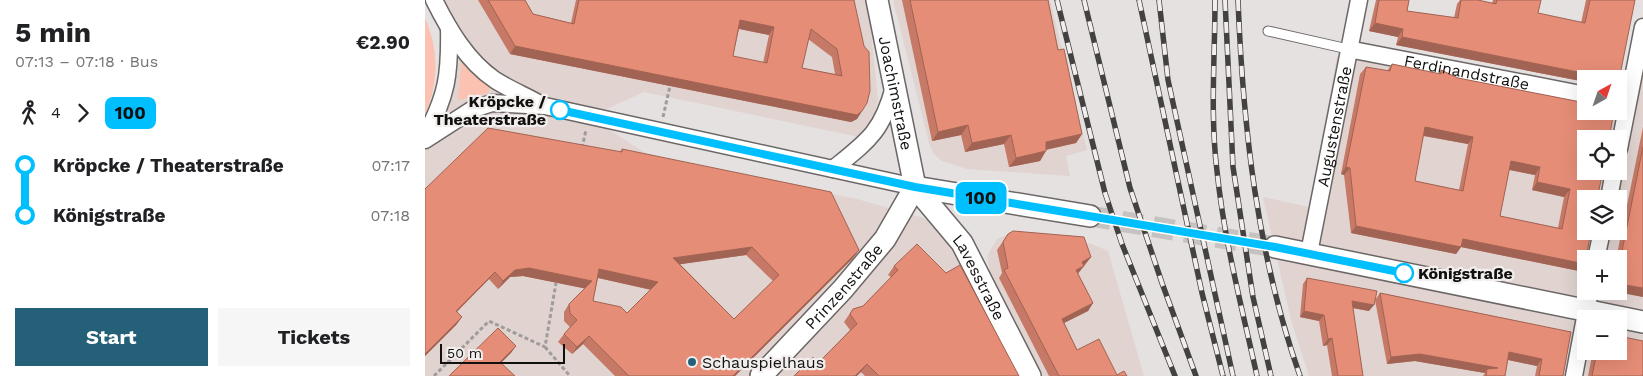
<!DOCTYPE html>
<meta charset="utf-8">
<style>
body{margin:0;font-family:"Work Sans",sans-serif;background:#f6f6f6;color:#202124;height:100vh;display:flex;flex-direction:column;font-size:19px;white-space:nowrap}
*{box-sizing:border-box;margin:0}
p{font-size:16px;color:#757577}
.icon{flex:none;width:28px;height:28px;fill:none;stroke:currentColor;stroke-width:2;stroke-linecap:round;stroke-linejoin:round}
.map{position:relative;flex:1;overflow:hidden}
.panel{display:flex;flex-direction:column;background:#fff;width:425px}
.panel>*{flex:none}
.badge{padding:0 10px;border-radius:8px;font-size:18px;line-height:32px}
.needle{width:32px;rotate:40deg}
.tools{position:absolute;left:1152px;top:70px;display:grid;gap:10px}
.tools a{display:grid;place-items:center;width:50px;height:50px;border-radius:0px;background:#fff;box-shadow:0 5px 20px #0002;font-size:25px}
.scale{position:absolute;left:15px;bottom:12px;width:125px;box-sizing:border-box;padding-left:5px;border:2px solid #11100f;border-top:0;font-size:14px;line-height:18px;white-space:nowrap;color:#11100f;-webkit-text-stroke:4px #f2eeed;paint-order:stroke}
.map>.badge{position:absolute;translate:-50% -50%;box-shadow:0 0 0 2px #fff}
.legs{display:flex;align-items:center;gap:8px;height:55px;padding:0 15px;font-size:16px}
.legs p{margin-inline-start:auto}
.headline{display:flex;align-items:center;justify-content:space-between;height:85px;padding:0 15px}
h1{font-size:28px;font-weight:700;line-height:38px}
.action{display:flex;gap:10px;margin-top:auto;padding:10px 15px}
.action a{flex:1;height:58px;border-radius:0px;background:#246078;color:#fff;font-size:20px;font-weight:700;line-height:58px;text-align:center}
.action a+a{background:#f6f6f6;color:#202124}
ul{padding:0 15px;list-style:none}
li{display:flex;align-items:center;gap:18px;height:50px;font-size:19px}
li i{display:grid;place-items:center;width:8px;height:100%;margin:0 6px;background:currentColor}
li i::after{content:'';width:12px;height:12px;margin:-6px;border:4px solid;border-radius:50%;background:#fff}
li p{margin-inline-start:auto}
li:first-child i{background:linear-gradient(#0000 50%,currentColor 0)}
li:last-child i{background:linear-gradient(currentColor 50%,#0000 0)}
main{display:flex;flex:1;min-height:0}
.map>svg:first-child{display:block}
.built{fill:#e0d3d0;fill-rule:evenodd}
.grass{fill:#fbc1b1}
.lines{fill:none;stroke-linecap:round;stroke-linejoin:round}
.tertiary-tunnel{stroke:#c5c2c1;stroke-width:21;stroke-dasharray:21 11;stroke-linecap:butt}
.service-casing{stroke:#6b6766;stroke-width:11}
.minor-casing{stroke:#6b6766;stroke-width:19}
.tertiary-casing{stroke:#6b6766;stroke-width:24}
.path{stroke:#9f9c9b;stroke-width:3;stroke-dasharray:4 2.5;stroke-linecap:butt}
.service{stroke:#fff;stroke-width:9}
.minor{stroke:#fff;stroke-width:16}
.tertiary{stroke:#fff;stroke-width:21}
.rail-casing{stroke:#434241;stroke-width:5.5}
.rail{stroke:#f2eeed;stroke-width:4;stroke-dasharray:11;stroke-linecap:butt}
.wall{fill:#c67966;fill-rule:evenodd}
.shaded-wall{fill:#a16353}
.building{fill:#e68d77;stroke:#a16353;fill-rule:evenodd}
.line-1-casing{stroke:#fff;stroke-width:11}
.line-1{stroke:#00bfff;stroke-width:8}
.stop-1-dot{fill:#fff;stroke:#00bfff;stroke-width:2.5}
.poi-dot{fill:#246078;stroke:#f2eeed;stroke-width:2}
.labels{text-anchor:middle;stroke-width:4.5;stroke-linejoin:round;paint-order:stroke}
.street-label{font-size:16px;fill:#11100f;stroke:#f2eeed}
.stop-label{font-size:16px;font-weight:bold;fill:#11100f;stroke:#f2eeed;text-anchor:end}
.poi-label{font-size:16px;fill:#11100f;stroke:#f2eeed;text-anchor:start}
</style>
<main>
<section class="panel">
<div class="headline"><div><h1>5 min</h1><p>07:13 – 07:18 · Bus</p></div><b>€2.90</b></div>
<div class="legs"><svg class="icon" aria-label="walk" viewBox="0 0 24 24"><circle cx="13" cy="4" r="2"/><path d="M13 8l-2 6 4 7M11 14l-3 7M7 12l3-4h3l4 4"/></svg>4<svg class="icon" aria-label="forward" viewBox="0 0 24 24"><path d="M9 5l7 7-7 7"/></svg><b class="badge" style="background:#00bfff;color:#111">100</b></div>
<ul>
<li><i style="color:#00bfff"></i><b>Kröpcke / Theaterstraße</b><p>07:17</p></li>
<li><i style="color:#00bfff"></i><b>Königstraße</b><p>07:18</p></li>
</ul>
<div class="action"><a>Start</a><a>Tickets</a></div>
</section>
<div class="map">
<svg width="1218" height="376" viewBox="0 0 1218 376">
<rect width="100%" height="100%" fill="#e5e1e0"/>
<path class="built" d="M9,0H443L453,100L445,129L434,137L219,92L164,117L228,158L432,199L502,219L542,260L599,376H0V136L25,59Z
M468,0H625L662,150L641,156L645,176L542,169L517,161L509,154L504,143Z
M912,56L1161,108V111H1179L1205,117L1218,57V376H884L866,320L838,197L884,207ZM1161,139H1194V171H1161ZM1161,199H1194V231H1161ZM1161,259H1194V291H1161ZM1161,319H1194V351H1161Z
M587,233L667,244L683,251L719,376H616L567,282L562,256L572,239Z"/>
<path class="grass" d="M0,18C14,51 14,81 0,115Z
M37,59L65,86L63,93L33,100Z"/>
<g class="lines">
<path class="tertiary-tunnel" d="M665,216L850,247"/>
<defs>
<path id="service" d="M843,31L923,49"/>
<g id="minor">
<path d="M9,0C24,30 42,61 70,80C84,89 101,96 115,104"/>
<path id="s1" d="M923,49L1161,95"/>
<path d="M0,136C22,96 25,74 24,28"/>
<path d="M0,140L48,109L67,103L120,106L490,187"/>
<path d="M1194,149L1218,27"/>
<path d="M408,169C443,141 457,132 469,87"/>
<path d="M1184,199L1189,171"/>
<path id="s2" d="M884,253L934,0"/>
<path d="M1171,259L1177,231"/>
<path d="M1149,376L1165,291"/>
</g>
<g id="tertiary">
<path id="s3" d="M452,0L490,187L537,243L605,376"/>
<path d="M490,187L665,216"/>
<path d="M850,247L1218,322"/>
<path id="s4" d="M336,376L418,289L460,239L490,187"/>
</g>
</defs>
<use href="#service" class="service-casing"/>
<use href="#minor" class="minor-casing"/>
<use href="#tertiary" class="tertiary-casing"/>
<path class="path" d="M238,117L245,86
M157,148L161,130
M120,347L145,376
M9,376L64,321L120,347L131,283"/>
<use href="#service" class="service"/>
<use href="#minor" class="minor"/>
<use href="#tertiary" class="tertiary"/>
<defs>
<path id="rail" d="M632,0L680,193L697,244L750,376
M659,0L705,188L737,283L771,376
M714,0L777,293L798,376
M734,0L743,80L808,376
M790,0C790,57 785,114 792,171C799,240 817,308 832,376
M800,0L808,167L828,297L846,376
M813,0C818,128 832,254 875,376"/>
</defs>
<use href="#rail" class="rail-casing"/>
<use href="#rail" class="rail"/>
</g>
<path class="wall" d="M53,0H100L108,14L146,23L151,0H429L437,111L432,119L426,122L85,54ZM314,29L344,35L338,63L308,56ZM383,39L407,57L410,74L377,68Z
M477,0H623L633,50L657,134L651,143L621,150L615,161L584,167L579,144L540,152L536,135L507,141Z
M951,0H984L982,11L1029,18L1032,4L1035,0H1053L1067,3L1068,0H1116L1113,13L1156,23L1161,0H1210L1161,79V82L971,45L973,37L944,31Z
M967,64L1014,74L1016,70L1033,78L1161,103L1154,271L1036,247L1031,254L926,233L919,175L916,174L935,74L941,67L962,71ZM998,136L1043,144L1034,190L990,181ZM1084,170L1110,175L1107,190L1139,197L1133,228L1075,216Z
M1218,127V297L1194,291V259H1191Z
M197,149L434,250L428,258L310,376H190L158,344L147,354L133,342L139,334L145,327L139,321V312L144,304L160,288L98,276L85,277L73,289L64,279L32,312L37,317L31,325L0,356V189L195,152ZM321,255L348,281L309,319L255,264ZM173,278L226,290L202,313L168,301Z
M583,234L666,257L653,274L668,303L663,311L639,323L652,350L692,375L702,376H624L574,278L577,273L572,250Z
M469,266L594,376H440L436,372L393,363L425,330L419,322L428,309L438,306L466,277L463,275Z
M882,278L944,311L928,308L938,376H907L902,345L898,346L894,321L875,317L878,284Z
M955,293L1146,332L1138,376H1110L1112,366L1083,360L1080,376H1058L1060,373L990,361L962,364L950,300Z
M1168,351H1194L1218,376H1163Z"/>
<path class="shaded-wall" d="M315,20L349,27L344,35L310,28Z
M950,23L978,29L973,37L944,31Z
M977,37L1188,79H1161V82L971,45Z
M90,46L437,111L432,119L426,122L85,54Z
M543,125L536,135L507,141L513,132Z
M1000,127L1048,137L1043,144L995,135Z
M657,134L651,143L614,151L621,142Z
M586,135L579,144L540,152L547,143Z
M621,151L615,161L584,167L591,158Z
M1086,161L1115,167L1110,175L1081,169Z
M921,167L925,168L919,175L916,174Z
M1112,182L1145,189L1139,197L1107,190Z
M931,226L1038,239L1160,264L1154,271L1036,247L1031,254L926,233Z
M327,247L321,255L243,266L248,258Z
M434,250L428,258L310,376H308Z
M666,257L653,273L645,278L657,262Z
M104,268L167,281L162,289L98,276L85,277L73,289L78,281L90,270Z
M174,269L233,282L228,290L169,277Z
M70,272L64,279L25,318L31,311Z
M1194,284L1218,288V297L1186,291H1194Z
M927,301L949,305L944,311L922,307Z
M668,303L663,311L631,327L637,319Z
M879,311L899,315L894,321L875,317Z
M37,317L31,325L0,356V354Z
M164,336L158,344L147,354L152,347Z
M907,338L902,345L898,346L903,339Z
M91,346L86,353L70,369L75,362Z
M1084,352L1117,359L1112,366L1079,359Z
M995,354L1073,368L1062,369L1060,373L990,361L962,364L966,357Z
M442,364L436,372L432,376H430Z"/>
<path class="building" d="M63,0H100L108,14L149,24L154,0H429L439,46L444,52L445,91L442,103L437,111L432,115L90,46ZM315,20L349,27L342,63L308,56ZM386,29L412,49L417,76L377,68Z
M485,0H623L633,50L639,49L657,134L621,142V151L591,158L586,135L547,143L543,125L513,132Z
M954,0H984L982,11L1033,18L1036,0H1053L1071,4L1072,0H1116L1113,13L1160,23L1165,0H1210L1194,80V79H1188L977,37L978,29L950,23Z
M967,64L1016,74V70L1033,78L1161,103V111H1189L1184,139H1161V171H1178L1172,199H1161V231H1166L1160,264L1038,239L1036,247L931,226L925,168L921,167L941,67L965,71ZM1000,127L1048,137L1038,191L990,181ZM1086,161L1115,167L1112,182L1145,189L1137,229L1075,216Z
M63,128L197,152V149L406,192L434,250L308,376H204L164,336L152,347L139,334L152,320L145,313L144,304L167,281L104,268L90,270L78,281L70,272L31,311L37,317L0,354V189ZM327,247L354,275L309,319L248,258ZM174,269L233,282L202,313L196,307L168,301Z
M1218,147V288L1194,284V266Z
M588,231L659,237L666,257L657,262L659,266L651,270L668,303L637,319L652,350L674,339L692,375L699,371L702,376H634L579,270L583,268L578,242L583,234Z
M492,244L521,273L535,265L594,376H454L442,364L430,376H369L388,357L393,363L432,324L425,314L428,309L438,306L473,270L469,266Z
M882,278L952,291L949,305L927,301L938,376H913L907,338L903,339L899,315L879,311Z
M955,293L1146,332L1138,376H1114L1117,359L1084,352L1080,376H1061L1062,369L1073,368L995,354L966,357Z
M73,328L91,346L75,362L90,376H24Z
M1194,336L1218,341V374L1217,376H1167L1172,351H1194Z"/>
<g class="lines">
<defs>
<path id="line-1" d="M135,110L490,187L850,247L979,273"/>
</defs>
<use href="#line-1" class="line-1-casing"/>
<use href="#line-1" class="line-1"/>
</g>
<g class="stop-1-dot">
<circle cx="135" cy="110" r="9"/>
<circle cx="979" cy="273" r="9"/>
</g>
<circle class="poi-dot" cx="267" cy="362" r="5"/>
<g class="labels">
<g class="street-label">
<text dy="6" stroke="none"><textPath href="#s1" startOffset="121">Ferdinandstraße</textPath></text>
<text dy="6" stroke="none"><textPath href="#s3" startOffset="95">Joachimstraße</textPath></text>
<text dy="6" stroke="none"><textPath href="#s2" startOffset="129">Augustenstraße</textPath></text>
<text dy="6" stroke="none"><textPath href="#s3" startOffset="302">Lavesstraße</textPath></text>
<text dy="6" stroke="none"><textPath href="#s4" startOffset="122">Prinzenstraße</textPath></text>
</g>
<g class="stop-label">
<text x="121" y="107">Kröpcke /<tspan x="121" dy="18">Theaterstraße</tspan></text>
<text x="993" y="279" text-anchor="start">Königstraße</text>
</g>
<g class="poi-label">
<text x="277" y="368">Schauspielhaus</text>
</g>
</g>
</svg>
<div class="tools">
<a><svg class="needle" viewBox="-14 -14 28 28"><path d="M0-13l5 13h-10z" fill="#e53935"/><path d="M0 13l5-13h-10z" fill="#757577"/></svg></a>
<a><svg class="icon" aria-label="locate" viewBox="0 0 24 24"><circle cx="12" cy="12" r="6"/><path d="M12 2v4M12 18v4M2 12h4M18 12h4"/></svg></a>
<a><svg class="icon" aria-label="layers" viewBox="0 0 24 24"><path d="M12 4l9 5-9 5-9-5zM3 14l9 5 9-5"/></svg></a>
<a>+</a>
<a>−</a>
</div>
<div class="scale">50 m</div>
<b class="badge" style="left:556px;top:198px;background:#00bfff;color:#111">100</b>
</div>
</main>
